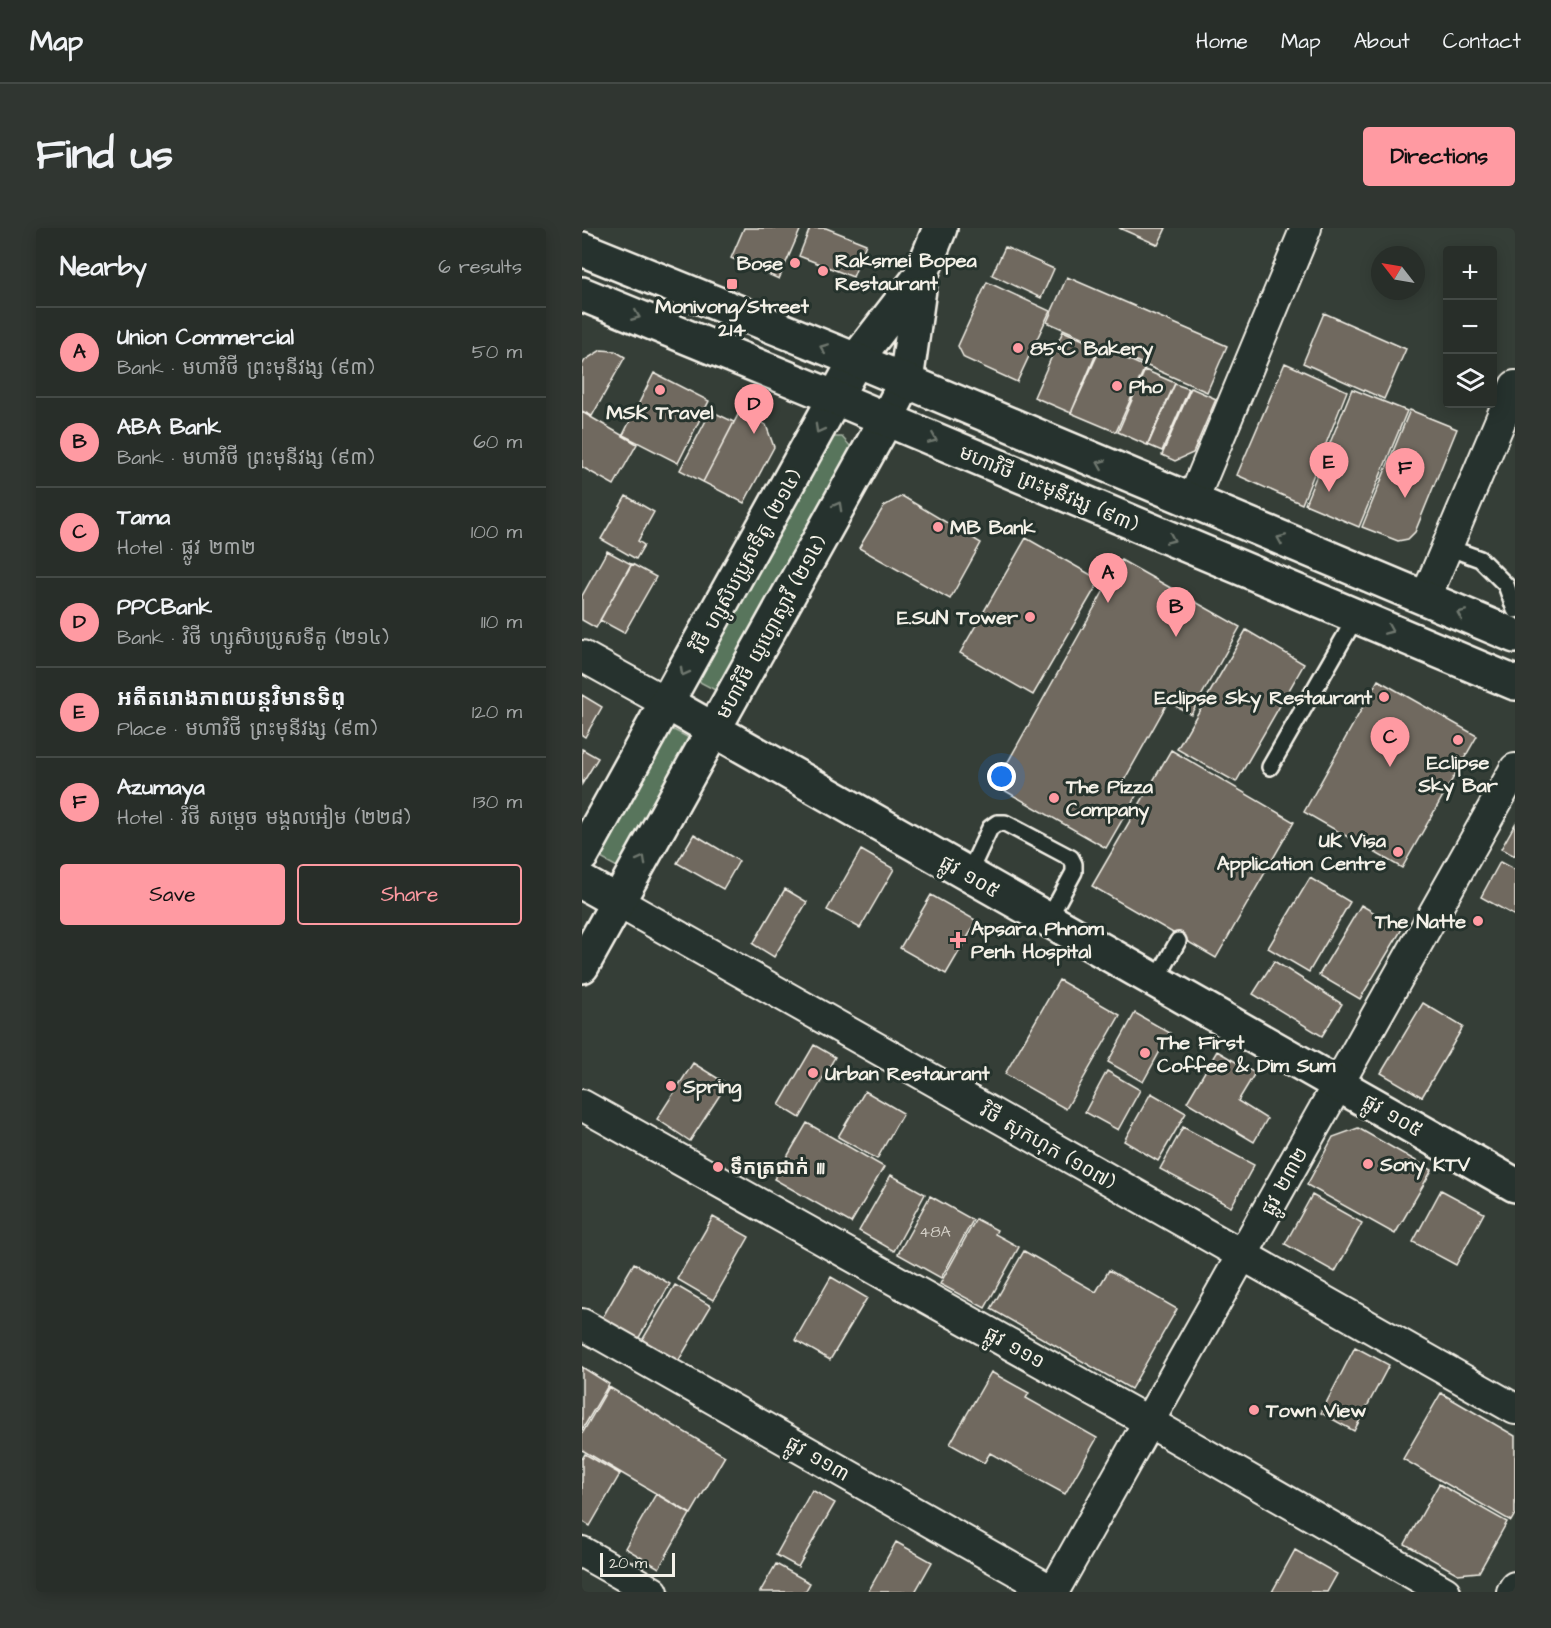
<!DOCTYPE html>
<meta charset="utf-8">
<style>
body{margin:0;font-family:"Architects Daughter","Noto Sans Khmer",sans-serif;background:#303631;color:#f1f3f6}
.controls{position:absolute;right:18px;top:18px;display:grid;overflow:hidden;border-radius:6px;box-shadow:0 3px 15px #0003}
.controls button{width:54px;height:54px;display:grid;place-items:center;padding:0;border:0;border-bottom:2px solid #444a46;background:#282e29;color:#f1f3f6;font:30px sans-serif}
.compass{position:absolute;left:789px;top:18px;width:54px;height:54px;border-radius:50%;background:#282e29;box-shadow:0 3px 15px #0003;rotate:301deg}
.scale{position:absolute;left:18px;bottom:15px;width:75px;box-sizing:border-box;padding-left:6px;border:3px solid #f4f1e8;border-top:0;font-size:16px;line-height:21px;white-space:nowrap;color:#f4f1e8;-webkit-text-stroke:4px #26332d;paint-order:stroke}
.you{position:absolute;left:420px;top:549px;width:21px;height:21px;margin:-15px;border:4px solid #fff;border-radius:50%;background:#1a73e8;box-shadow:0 0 0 9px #1a73e833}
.badge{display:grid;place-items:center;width:39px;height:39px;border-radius:50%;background:#ff9aa2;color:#111;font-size:20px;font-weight:700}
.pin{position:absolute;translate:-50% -50px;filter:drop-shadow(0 2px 3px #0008)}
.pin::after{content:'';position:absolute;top:32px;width:21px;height:18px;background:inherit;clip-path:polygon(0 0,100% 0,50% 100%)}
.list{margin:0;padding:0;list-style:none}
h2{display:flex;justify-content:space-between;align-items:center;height:78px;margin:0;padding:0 24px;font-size:26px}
h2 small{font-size:20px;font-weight:400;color:#a5a8a8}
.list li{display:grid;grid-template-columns:39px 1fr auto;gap:18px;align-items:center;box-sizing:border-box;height:90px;padding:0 24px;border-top:2px solid #444a46}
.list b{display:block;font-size:22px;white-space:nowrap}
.list p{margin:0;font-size:20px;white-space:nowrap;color:#a5a8a8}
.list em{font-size:20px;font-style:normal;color:#a5a8a8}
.actions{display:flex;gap:12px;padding:18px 24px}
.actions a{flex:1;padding:14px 0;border:2px solid #ff9aa2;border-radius:6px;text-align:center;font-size:21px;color:#ff9aa2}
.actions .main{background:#ff9aa2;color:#111}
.icon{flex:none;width:33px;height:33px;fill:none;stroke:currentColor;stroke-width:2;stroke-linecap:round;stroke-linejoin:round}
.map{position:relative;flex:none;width:933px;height:1364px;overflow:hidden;border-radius:6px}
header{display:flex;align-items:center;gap:36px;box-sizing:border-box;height:84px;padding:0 30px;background:#282e29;border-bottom:2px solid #444a46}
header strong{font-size:28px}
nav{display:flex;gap:33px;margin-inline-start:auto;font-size:21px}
.intro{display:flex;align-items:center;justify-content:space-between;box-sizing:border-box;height:144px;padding:0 36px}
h1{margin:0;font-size:42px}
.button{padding:15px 27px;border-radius:6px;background:#ff9aa2;color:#111;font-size:21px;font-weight:700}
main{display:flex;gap:36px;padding:0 36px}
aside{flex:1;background:#282e29;border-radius:6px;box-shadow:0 3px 15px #0003}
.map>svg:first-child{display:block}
.green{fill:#58745c;stroke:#a6b2a2;stroke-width:1.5}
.building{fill:#70695f;stroke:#f4f1e8;stroke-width:1.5}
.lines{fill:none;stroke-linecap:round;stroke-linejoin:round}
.service-casing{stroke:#f4f1e8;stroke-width:20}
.minor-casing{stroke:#f4f1e8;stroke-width:34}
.tertiary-casing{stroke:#f4f1e8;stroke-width:38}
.trunk-casing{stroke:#f4f1e8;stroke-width:38}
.service{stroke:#26332d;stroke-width:15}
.minor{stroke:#26332d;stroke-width:30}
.tertiary{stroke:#26332d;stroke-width:33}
.trunk{stroke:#26332d;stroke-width:33}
.oneway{stroke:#6e766e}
.poi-dot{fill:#ff9aa2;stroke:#26332d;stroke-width:2}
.labels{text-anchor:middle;stroke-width:6;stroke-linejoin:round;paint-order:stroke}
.number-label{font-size:16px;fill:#d3cfc6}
.poi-label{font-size:20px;font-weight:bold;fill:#f4f1e8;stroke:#26332d;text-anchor:start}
.street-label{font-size:20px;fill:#f4f1e8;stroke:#26332d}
</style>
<header>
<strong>Map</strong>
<nav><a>Home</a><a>Map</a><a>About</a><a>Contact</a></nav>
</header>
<div class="intro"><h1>Find us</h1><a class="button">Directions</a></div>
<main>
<aside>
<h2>Nearby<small>6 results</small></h2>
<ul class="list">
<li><span class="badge">A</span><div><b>Union Commercial</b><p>Bank · មហាវិថី ព្រះមុនីវង្ស (៩៣)</p></div><em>50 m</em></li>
<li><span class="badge">B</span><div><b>ABA Bank</b><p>Bank · មហាវិថី ព្រះមុនីវង្ស (៩៣)</p></div><em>60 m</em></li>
<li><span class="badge">C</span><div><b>Tama</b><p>Hotel · ផ្លូវ ២៣២</p></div><em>100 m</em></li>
<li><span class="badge">D</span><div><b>PPCBank</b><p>Bank · វិថី ហ្សូសិបប្រូសទីតូ (២១៤)</p></div><em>110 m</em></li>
<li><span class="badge">E</span><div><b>អតីតរោងភាពយន្តវិមានទិព្</b><p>Place · មហាវិថី ព្រះមុនីវង្ស (៩៣)</p></div><em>120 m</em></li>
<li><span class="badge">F</span><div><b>Azumaya</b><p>Hotel · វិថី សម្តេច មង្គលអៀម (២២៨)</p></div><em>130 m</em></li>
</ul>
<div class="actions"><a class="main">Save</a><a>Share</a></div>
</aside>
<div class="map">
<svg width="933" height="1364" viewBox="0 0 933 1364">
<rect width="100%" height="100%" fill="#353e37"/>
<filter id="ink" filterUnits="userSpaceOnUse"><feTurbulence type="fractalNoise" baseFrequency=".0167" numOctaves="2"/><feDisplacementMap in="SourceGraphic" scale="12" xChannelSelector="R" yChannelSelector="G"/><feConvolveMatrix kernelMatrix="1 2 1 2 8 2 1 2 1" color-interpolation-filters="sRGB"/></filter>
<g filter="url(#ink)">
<!-- green -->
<path class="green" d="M248 209H260L270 220 135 463 112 451Z
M88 500 109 511 37 640 15 628Z"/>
<!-- building -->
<path class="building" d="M162 0H219L197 51 149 30Z
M228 0H244L284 16 271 49 217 28Z
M537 0H584L576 17Z
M423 19 472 41 459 70 410 47Z
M485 49 645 118 625 164 465 94Z
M405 54 468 83 435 154 382 130 376 118Z
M742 85 824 121 802 171 721 135Z
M481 103 517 119 489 185 452 169Z
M519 119 563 139 534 204 489 185Z
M19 122 33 123 43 129 10 188 0 183V138L3 132Z
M703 135 765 163 720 276 655 247Z
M563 142 593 155 565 217 536 204Z
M72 145 127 173 96 235 41 207Z
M593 156 607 161 580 223 566 217Z
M609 160 634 171 611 225 593 233 580 227Z
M770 161 825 183 777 299 723 276Z
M828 182 875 201 833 304 826 311 816 313 780 299Z
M129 183 152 194 121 254 98 242Z
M158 183 184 197 192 219 162 275 121 254Z
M0 184 55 216 32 257 0 239Z
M44 268 72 284 56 313 62 317 54 331 19 311Z
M320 268 399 315 368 371 277 320 302 278Z
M444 310 518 352 451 467 378 425Z
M25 323 49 336 14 400 0 392V368Z
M539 332 658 399 609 486 586 474 539 558 555 566 524 620 413 557Z
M50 336 74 349 42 405 18 392Z
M664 402 722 436 654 554 595 521Z
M796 452 895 508 820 640 722 584Z
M0 467 20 479 3 509 0 507Z
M0 521 16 530 0 556Z
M589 522 712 594 634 730 510 658Z
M933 596V628L919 621Z
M112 606 157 633 141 661 95 635Z
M279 622 312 641 278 700 245 682Z
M918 634 933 642V688L899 669Z
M728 650 768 674 727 744 686 720Z
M203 661 225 674 192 729 171 716Z
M349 667 395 693 364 746 318 720Z
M779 677 820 701 778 771 737 747Z
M692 733 760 776 740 808 671 766Z
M477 752 538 787 484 881 423 846Z
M841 775 881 799 840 869 799 845Z
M553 785 588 805 561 854 526 834Z
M232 817 253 829 218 890 197 877Z
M635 823 673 845 656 873 685 891 672 914 605 874Z
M111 835 145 856 108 913 75 891Z
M525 843 558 862 536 902 503 884Z
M283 863 321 885 295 931 256 909Z
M569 865 604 885 576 933 542 913Z
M225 895 302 939 269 995 192 951Z
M601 899 672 937 649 979 578 941Z
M776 900 850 942 813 1006 725 957 751 909Z
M309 947 343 966 312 1023 277 1003Z
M859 962 902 985 874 1037 831 1014Z
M730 967 780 995 753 1044 703 1016Z
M348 968 391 992 359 1050 316 1026Z
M131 989 167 1009 131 1072 95 1051Z
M394 991 415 1002 413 1006 437 1019 403 1080 358 1056Z
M442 1023 514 1064 527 1042 595 1081 549 1161 409 1081Z
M52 1035 88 1056 55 1113 19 1092Z
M249 1049 285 1070 248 1132 213 1112Z
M93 1057 129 1078 94 1137 58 1116Z
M773 1119 807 1137 772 1203 739 1185Z
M0 1139 27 1156 0 1202Z
M409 1144 447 1165 444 1170 515 1210 483 1266 408 1225 402 1235 368 1216Z
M27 1159 143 1228 109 1286 0 1222V1206Z
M859 1165 933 1208V1286L929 1293 821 1231Z
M3 1226 38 1246 8 1298 0 1293V1231Z
M857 1256 925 1294 897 1344 876 1346 823 1316Z
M230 1262 253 1275 216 1339 194 1327Z
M74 1266 108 1286 77 1340 43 1320Z
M314 1314 350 1334 333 1364H286Z
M713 1322 755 1346 745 1364H690Z
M194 1336 228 1355 223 1364H178Z"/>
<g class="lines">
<!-- service casing -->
<g class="service-casing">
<path id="service" d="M865 319 898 331 924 357 933 382
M688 539 774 389
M386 647 408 600 415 595H423L489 630 492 636V644L466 692
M574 753 596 713"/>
</g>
<!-- minor casing -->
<g class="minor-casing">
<path id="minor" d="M610 274 724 0
M843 371 933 158
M0 428 85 475
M36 674 933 1181
M0 877 567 1194 863 1364
M0 1096 472 1364
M0 1324 71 1364
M471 1364 933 541
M930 1364 933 1359"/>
</g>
<!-- tertiary casing -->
<g class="tertiary-casing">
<path id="tertiary" d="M85 475 933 957
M0 627 274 132 338 49
M0 654 36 674
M0 738 304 192 324 153 339 47 358 0"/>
</g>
<!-- trunk casing -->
<g class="trunk-casing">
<path id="trunk" d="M0 21 274 132 933 408
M0 66 254 170 933 455"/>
</g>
<!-- service -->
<use href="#service" class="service"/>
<!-- minor -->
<use href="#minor" class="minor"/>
<!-- tertiary -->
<use href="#tertiary" class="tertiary"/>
<!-- trunk -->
<use href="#trunk" class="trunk"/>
</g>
<!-- one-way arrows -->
<defs><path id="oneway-chevron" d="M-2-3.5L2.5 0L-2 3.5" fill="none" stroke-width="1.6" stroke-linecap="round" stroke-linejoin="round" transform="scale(1.5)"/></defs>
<g class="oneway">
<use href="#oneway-chevron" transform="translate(54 88) rotate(22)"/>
<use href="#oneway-chevron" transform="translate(242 120) rotate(-158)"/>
<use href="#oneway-chevron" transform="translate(237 201) rotate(119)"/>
<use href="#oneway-chevron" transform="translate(351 211) rotate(23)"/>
<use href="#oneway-chevron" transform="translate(519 236) rotate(-157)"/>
<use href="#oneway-chevron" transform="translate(256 278) rotate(-61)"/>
<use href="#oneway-chevron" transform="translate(589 311) rotate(23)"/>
<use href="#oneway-chevron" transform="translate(699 311) rotate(-157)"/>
<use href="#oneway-chevron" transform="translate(879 386) rotate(-157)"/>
<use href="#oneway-chevron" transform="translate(807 402) rotate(23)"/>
<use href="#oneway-chevron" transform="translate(102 444) rotate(119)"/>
<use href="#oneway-chevron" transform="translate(60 632) rotate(-61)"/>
</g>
</g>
<!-- markers -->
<g class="poi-dot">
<circle cx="213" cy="35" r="6"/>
<circle cx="241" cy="43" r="6"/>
<rect x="144" y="50" width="12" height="12" rx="3"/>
<circle cx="436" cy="120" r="6"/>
<circle cx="535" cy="158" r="6"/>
<circle cx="78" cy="162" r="6"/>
<circle cx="356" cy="299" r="6"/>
<circle cx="448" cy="389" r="6"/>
<circle cx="802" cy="469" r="6"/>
<circle cx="876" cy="512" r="6"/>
<circle cx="472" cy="570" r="6"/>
<circle cx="816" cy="624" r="6"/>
<circle cx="896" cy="693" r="6"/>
<path d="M373 703h6v6h6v6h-6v6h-6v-6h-6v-6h6z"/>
<circle cx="563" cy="825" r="6"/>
<circle cx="231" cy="845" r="6"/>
<circle cx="89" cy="858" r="6"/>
<circle cx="786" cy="936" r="6"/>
<circle cx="136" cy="939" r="6"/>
<circle cx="672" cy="1182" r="6"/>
</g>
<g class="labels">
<!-- number labels -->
<g class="number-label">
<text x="353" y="1009">48A</text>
</g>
<!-- poi labels -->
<g class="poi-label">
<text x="253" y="39">Raksmei Bopea<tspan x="253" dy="23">Restaurant</tspan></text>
<text x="201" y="42" text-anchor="end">Bose</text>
<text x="150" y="85" text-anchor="middle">Monivong/Street<tspan x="150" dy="23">214</tspan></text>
<text x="448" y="127">85°C Bakery</text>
<text x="547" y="165">Pho</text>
<text x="78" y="191" text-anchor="middle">MSK Travel</text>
<text x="368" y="306">MB Bank</text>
<text x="436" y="396" text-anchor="end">E.SUN Tower</text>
<text x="790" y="476" text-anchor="end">Eclipse Sky Restaurant</text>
<text x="876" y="541" text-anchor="middle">Eclipse<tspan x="876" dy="23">Sky Bar</tspan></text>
<text x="484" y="565">The Pizza<tspan x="484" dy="23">Company</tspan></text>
<text x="804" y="619" text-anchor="end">UK Visa<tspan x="804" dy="23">Application Centre</tspan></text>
<text x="884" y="700" text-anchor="end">The Natte</text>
<text x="389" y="707">Apsara Phnom<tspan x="389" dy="23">Penh Hospital</tspan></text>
<text x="575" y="821">The First<tspan x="575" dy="23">Coffee &amp; Dim Sum</tspan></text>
<text x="243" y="852">Urban Restaurant</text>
<text x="101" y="865">Spring</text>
<text x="798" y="943">Sony KTV</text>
<text x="148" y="946">ទឹកត្រជាក់ 111</text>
<text x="684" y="1189">Town View</text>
</g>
<!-- street labels -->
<g class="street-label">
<text transform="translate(467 260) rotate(23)" y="7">មហាវិថី ព្រះមុនីវង្ស (៩៣)</text>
<text transform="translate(164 333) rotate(-61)" y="7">វិថី ហ្សូសិបប្រូសទីតូ (២១៤)</text>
<text transform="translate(189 399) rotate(-61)" y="7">មហាវិថី យូហ្គោស្លាវី (២១៤)</text>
<text transform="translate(388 648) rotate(30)" y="7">ផ្លូវ ១០៥</text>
<text transform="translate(811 887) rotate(30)" y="7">ផ្លូវ ១០៥</text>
<text transform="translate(466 918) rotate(30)" y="7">វិថី សុកហុក (១០៧)</text>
<text transform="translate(702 953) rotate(-61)" y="7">ផ្លូវ ២៣២</text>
<text transform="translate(433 1119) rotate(29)" y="7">ផ្លូវ ១១១</text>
<text transform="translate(236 1230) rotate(30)" y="7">ផ្លូវ ១១៣</text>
</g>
</g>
</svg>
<div class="controls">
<button>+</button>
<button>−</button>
<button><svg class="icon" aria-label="layers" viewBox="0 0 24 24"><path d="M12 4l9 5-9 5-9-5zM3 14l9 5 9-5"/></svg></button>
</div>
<svg class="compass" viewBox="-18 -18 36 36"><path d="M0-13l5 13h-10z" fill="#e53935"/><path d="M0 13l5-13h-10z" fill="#a5a8a8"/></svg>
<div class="scale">20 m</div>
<div class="you"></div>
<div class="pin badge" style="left:526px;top:375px">A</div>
<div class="pin badge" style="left:594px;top:409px">B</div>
<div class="pin badge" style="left:808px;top:539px">C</div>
<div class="pin badge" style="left:172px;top:206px">D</div>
<div class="pin badge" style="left:747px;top:264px">E</div>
<div class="pin badge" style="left:823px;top:270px">F</div>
</div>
</main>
